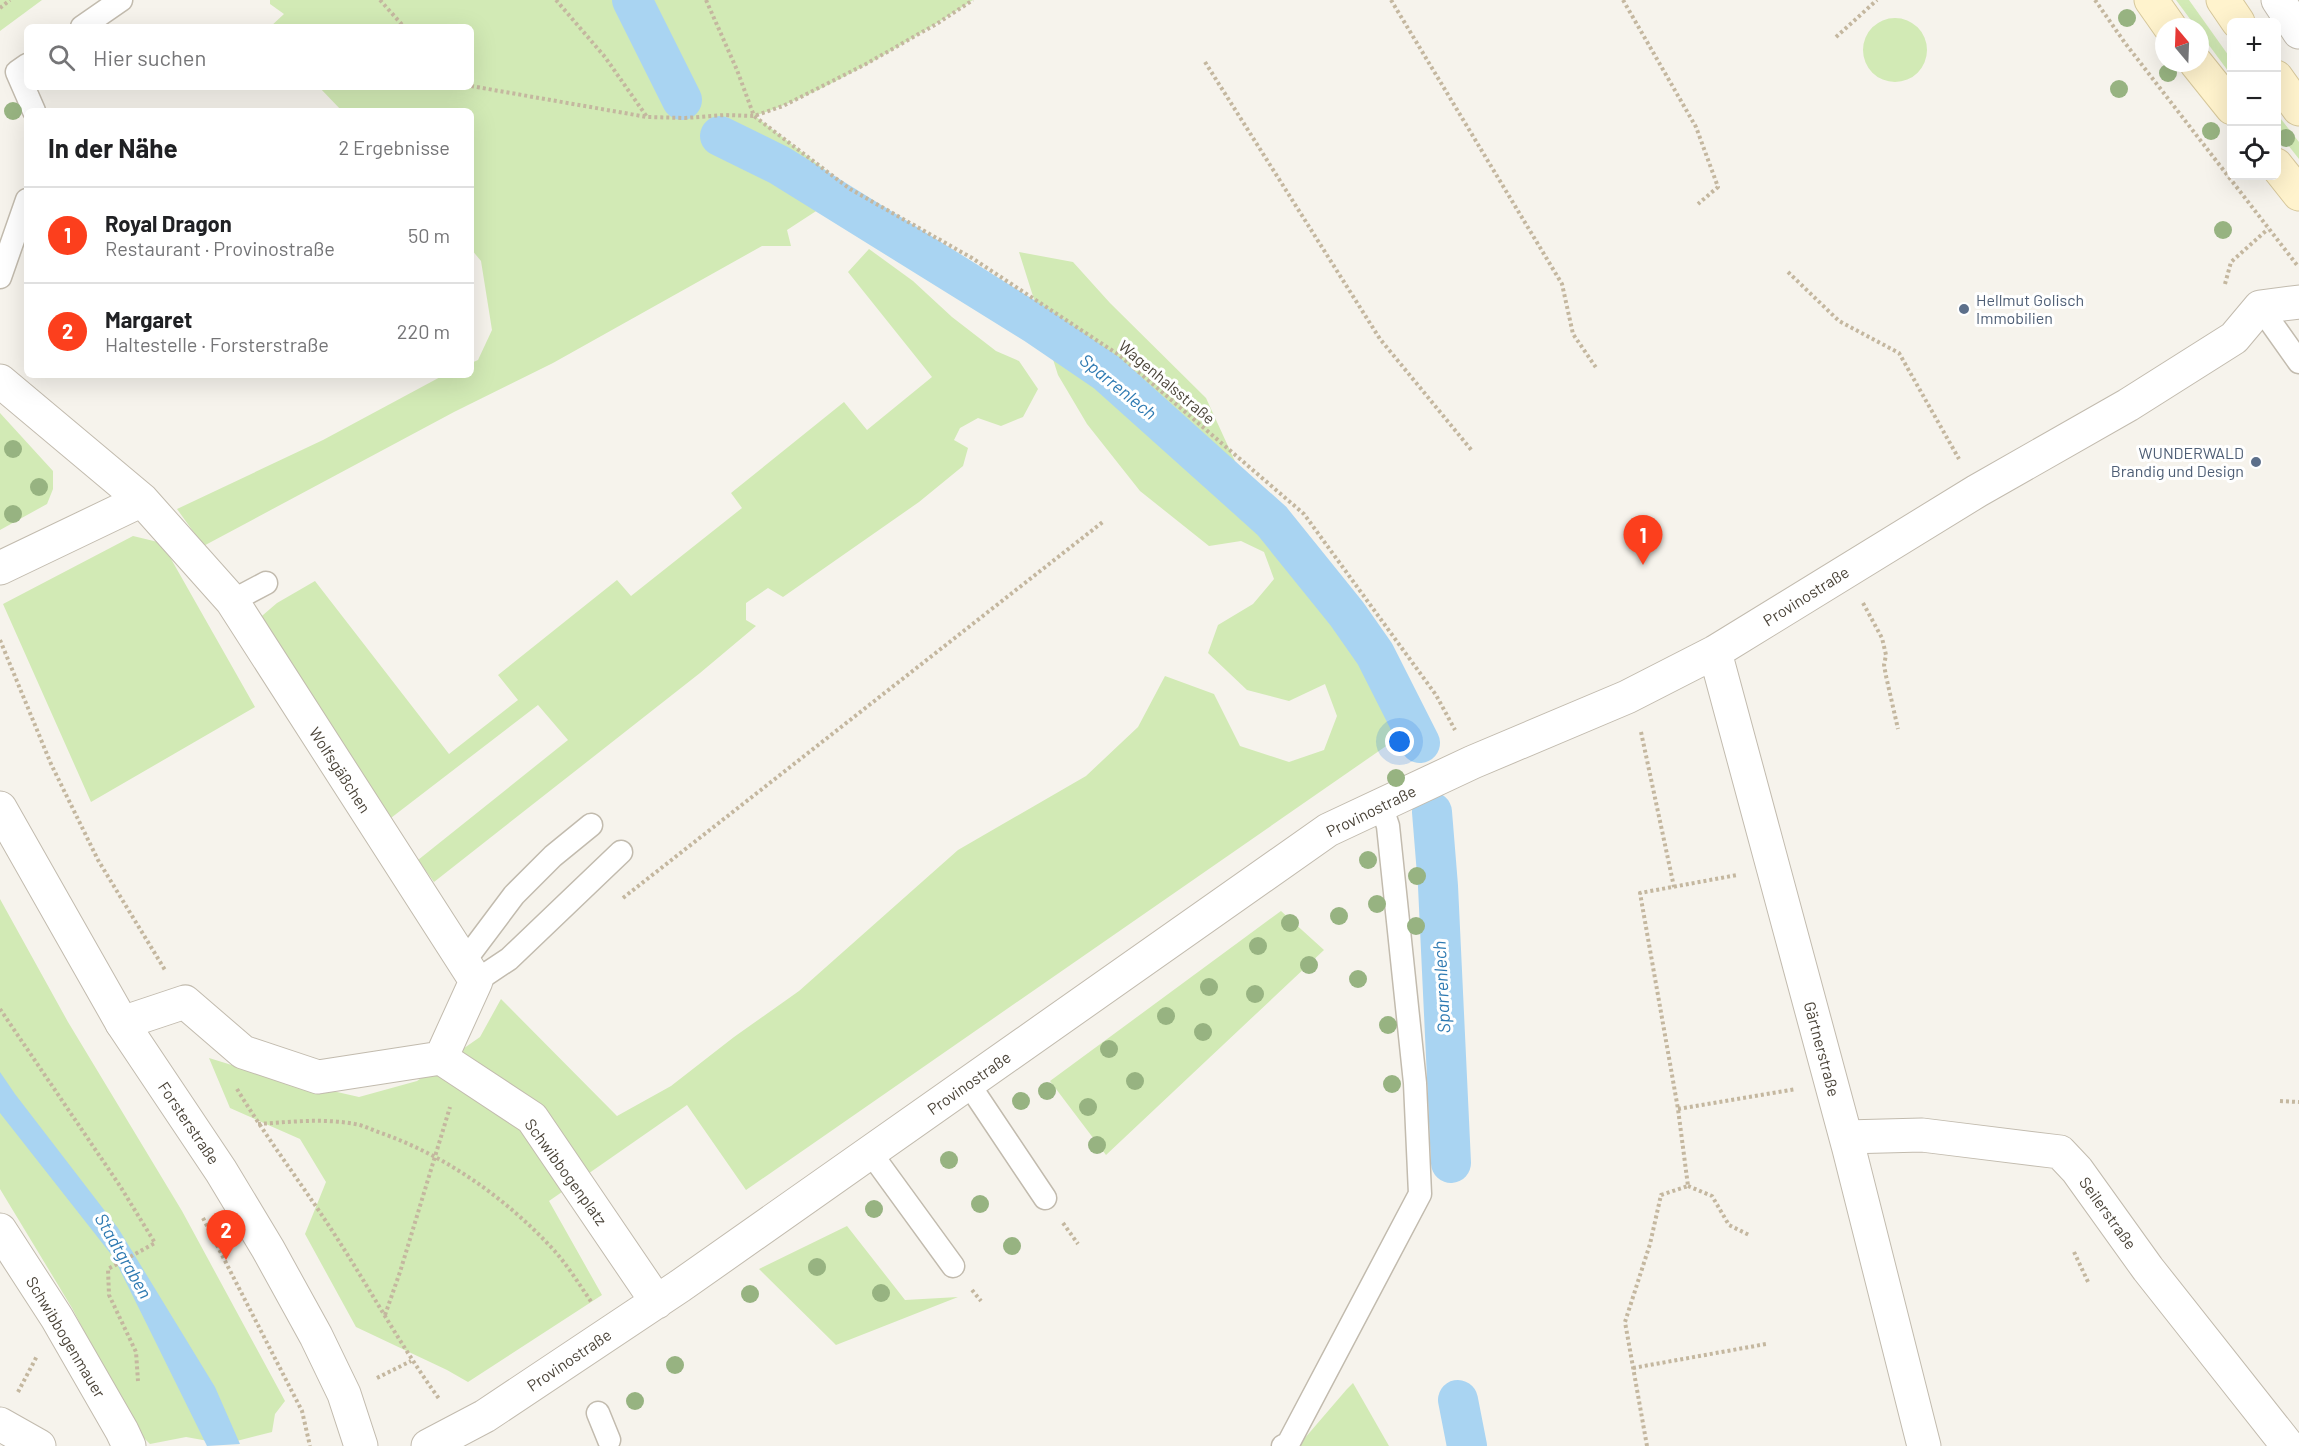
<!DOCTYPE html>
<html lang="de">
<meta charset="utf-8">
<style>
body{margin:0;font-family:Barlow,sans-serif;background:#f6f6f6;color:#202124}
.controls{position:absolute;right:18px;top:18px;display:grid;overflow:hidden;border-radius:9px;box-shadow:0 6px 24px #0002}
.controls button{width:54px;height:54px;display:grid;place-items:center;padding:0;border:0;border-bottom:2px solid #e0e0e0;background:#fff;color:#202124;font:30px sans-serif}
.compass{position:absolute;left:2155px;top:18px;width:54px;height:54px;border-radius:50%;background:#fff;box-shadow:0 6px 24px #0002;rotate:341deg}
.you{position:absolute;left:1400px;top:742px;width:21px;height:21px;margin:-15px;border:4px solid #fff;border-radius:50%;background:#1a73e8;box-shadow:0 0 0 9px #1a73e833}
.badge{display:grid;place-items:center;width:39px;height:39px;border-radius:50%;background:#fc3f1d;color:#fff;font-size:20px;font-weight:700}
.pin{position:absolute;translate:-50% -50px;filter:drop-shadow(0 2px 3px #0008)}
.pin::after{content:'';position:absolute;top:32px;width:21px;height:18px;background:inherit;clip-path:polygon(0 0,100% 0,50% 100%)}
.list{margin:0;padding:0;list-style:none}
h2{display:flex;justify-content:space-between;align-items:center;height:78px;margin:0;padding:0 24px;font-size:26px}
h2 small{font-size:20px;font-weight:400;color:#757577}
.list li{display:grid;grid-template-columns:39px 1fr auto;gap:18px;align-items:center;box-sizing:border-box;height:96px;padding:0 24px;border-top:2px solid #e0e0e0}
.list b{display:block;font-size:22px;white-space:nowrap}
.list p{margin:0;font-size:20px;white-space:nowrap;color:#757577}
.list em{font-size:20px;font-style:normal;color:#757577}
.icon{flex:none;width:33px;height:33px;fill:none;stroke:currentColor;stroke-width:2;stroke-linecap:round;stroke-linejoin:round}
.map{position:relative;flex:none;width:2299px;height:1446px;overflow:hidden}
.search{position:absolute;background:#fff;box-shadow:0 6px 24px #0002;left:24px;top:24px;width:450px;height:66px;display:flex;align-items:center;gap:15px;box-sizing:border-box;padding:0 21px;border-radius:9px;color:#757577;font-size:22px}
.panel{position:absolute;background:#fff;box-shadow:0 6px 24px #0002;left:24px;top:108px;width:450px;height:270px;border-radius:9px}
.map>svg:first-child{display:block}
.green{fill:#d2eab5}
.water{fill:#a9d4f2}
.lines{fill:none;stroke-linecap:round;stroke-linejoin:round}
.canal{stroke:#a9d4f2;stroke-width:40}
.service-casing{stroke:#c2bbae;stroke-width:25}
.minor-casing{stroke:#c2bbae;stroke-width:35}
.tertiary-casing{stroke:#c2bbae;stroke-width:35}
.secondary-casing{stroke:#d6c79b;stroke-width:35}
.path{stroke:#c4b79f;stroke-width:4;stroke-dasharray:3 3;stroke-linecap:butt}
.service{stroke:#fff;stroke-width:22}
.minor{stroke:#fff;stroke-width:33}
.tertiary{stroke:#fff;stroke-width:33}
.secondary{stroke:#fff3cd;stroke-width:33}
.tree{fill:#97b381}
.service-dot{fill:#5c6f8a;stroke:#fff;stroke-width:2}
.labels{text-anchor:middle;stroke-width:6;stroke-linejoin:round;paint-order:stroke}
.service-label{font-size:16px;fill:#4e5e75;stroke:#fff;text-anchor:start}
.street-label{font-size:16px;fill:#4b4439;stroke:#fff}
.water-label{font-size:18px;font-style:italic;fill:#2e7ab2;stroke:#fff}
</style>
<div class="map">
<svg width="2299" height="1446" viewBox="0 0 2299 1446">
<rect width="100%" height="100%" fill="#f6f3ec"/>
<!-- green -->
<path class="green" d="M0 0H42L0 31Z
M270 0H973C908 42 828 91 755 116L850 189 787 230 791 246H762L553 363 454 412 196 550 200 541 177 509 323 440 444 375H471V363L478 360 492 330 481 261 471 249V111H342L319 87H471V27H270L284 14 270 4Z
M2176 0H2189L2231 59V75L2200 33V27H2196Z
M1863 50a32 32 0 1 1 64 0a32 32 0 1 1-64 0Z
M2277 114 2299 142V159L2277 131Z
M869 249 913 281 952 317 996 351 1019 361 1038 389 1023 417 1001 426 978 418 960 428 954 440 968 448 963 466 919 502 783 597 768 588 746 603V620L756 626 700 673 434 882 418 860 568 740 538 705 387 821 256 621 277 603 315 581 449 754 518 700 498 675 617 580 631 596 742 508 731 493 844 402 867 430 932 377 848 272Z
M1019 252 1073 262 1110 303 1206 398 1244 481 1385 675 1402 735 746 1190 687 1105 549 1201 602 1295 468 1382 447 1370 356 1327 305 1234 326 1182 300 1139 230 1108 209 1058 267 1076 359 1097 417 1081 480 1037 501 999 617 1116 671 1086 734 1037 799 991 958 850 1086 776 1138 727 1165 676 1214 694 1240 746 1289 762 1324 750 1337 716 1325 684 1289 701 1247 690 1208 653 1218 625 1253 604 1274 579 1264 552 1241 541 1209 546 1140 491 1087 424 1058 375Z
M0 413 53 471V489L47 504 0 530Z
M133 536 162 543 255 707 91 802 3 604Z
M0 899 68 1022 182 1211 285 1401 275 1414 272 1432 225 1444 186 1437 150 1444 135 1429 72 1308 0 1189Z
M1281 911 1324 950 1106 1155 1050 1081Z
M847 1226 905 1300 958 1297 836 1345 759 1269Z
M1353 1383 1389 1446H1298L1347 1389Z"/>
<!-- water -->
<path class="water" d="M0 1072 15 1094 118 1228 215 1387 240 1444 207 1446 114 1258 0 1113Z"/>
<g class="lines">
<!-- canal -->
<path class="canal" d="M632 0 682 100
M720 136 779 165 1035 324 1107 373 1272 521 1347 614 1375 654 1420 743
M1432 812 1438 886 1451 1163
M1458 1400 1467 1446"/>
<!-- service casing -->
<g class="service-casing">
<path id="service" d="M82 27 121 0
M27 65 17 72 34 111
M0 277 27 200
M2260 307 2299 362
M232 601 266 583
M463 963 514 895 553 856 591 825
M476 981 509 959 621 852
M968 1083 1045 1198
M870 1152 953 1266
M598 1413 609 1440
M1283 1446 1288 1444 1420 1194 1415 1083 1388 826 1381 805"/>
</g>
<!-- minor casing -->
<g class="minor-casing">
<path id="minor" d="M2278 0 2299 32
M0 381 142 500 232 601 476 981 441 1058
M0 568 142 500
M1715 652 1849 1149 1924 1446
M122 1023 185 1002 243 1052 318 1077 441 1058 532 1118 657 1302
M1846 1137 1922 1135 2060 1152 2077 1170 2148 1269 2288 1446
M0 1230 57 1318 122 1431 129 1446
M0 1424 39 1446
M428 1446 485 1416 680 1286 1328 830 1473 762 1627 697 1715 652 1977 491 2128 405 2234 338 2260 307 2299 302"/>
</g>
<!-- tertiary casing -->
<g class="tertiary-casing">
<path id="tertiary" d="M0 808 122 1023 221 1171 268 1249 316 1336 344 1394 361 1446"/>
</g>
<!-- secondary casing -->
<g class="secondary-casing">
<path id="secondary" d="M2151 0 2170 27
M2223 0 2238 22
M2196 63 2232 108
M2276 77 2299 109
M2276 165 2299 194"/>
</g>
<!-- path -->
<path class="path" d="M380 0 404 27
M556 0 605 57 647 117
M706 0 737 70 754 116 850 189 972 258 1119 355 1304 514 1436 695 1455 730
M1391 0 1562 284 1573 334 1597 369
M1623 0 1696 127 1718 187 1698 204
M2095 0 2125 43 2297 265
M0 8 10 0
M1836 37 1877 0
M1205 62 1380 339 1473 452
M471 86 647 117 685 118 725 115 754 116 783 106 866 64 938 23 973 0
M1788 272 1839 321 1899 353 1959 459
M2225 284 2231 262 2268 229
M1863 603 1882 638 1886 655 1884 665 1886 676 1898 729
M0 640 51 764 98 860 165 970
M1641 732 1674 887
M623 898 1104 521
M0 1009 120 1186 155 1243 108 1269 109 1295 136 1352 138 1381
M237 1089C266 1137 299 1180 329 1226 367 1283 399 1344 440 1400
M2280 1101 2299 1102
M1678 1109 1796 1089
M258 1124C290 1122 323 1118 355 1124 363 1125 372 1130 381 1133 446 1156 504 1197 551 1247 567 1264 579 1284 592 1303
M1688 1186 1712 1196 1729 1225 1749 1235
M203 1218 302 1411 310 1446
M1063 1223 1078 1244
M2074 1252 2089 1284
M972 1290 981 1301
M385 1315 400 1272 450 1107
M1633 1368 1766 1344
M377 1378 411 1361
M18 1392 37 1356
M1647 1446 1625 1322 1650 1244 1661 1195 1688 1186 1678 1109 1640 893 1737 875"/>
<!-- service -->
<use href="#service" class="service"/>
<!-- minor -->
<use href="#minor" class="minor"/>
<!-- tertiary -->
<use href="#tertiary" class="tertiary"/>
<!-- secondary -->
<use href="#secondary" class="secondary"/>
</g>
<!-- trees -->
<g class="tree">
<circle cx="2127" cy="18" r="9"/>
<circle cx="2168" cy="73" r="9"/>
<circle cx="2119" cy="89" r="9"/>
<circle cx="13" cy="111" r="9"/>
<circle cx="2211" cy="131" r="9"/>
<circle cx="2286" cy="138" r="9"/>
<circle cx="2223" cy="230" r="9"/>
<circle cx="13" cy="449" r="9"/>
<circle cx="39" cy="487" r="9"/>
<circle cx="13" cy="514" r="9"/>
<circle cx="1396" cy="778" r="9"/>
<circle cx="1368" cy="860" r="9"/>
<circle cx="1417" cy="876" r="9"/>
<circle cx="1377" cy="904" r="9"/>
<circle cx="1339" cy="916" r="9"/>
<circle cx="1290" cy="923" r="9"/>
<circle cx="1416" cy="926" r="9"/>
<circle cx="1258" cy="946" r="9"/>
<circle cx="1309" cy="965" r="9"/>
<circle cx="1358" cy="979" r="9"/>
<circle cx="1209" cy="987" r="9"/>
<circle cx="1255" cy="994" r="9"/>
<circle cx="1166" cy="1016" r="9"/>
<circle cx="1388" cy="1025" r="9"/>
<circle cx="1203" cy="1032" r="9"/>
<circle cx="1109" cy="1049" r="9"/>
<circle cx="1135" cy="1081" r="9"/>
<circle cx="1392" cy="1084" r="9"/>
<circle cx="1047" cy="1091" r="9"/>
<circle cx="1021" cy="1101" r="9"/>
<circle cx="1088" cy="1107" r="9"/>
<circle cx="1097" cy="1145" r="9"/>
<circle cx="949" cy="1160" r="9"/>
<circle cx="980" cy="1204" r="9"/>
<circle cx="874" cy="1209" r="9"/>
<circle cx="1012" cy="1246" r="9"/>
<circle cx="817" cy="1267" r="9"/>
<circle cx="881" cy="1293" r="9"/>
<circle cx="750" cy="1294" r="9"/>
<circle cx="675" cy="1365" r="9"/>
<circle cx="635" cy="1401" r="9"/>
</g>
<!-- markers -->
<g class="service-dot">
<circle cx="1964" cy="309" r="6"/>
<circle cx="2256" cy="462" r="6"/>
</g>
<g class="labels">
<!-- service labels -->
<g class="service-label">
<text x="1976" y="306">Hellmut Golisch<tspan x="1976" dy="18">Immobilien</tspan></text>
<text x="2244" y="459" text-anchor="end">WUNDERWALD<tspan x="2244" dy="18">Brandig und Design</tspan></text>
</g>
<!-- street labels -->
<g class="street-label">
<text transform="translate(1167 382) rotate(40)" y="6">Wagenhalsstraße</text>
<text transform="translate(1806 596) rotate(-32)" y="6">Provinostraße</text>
<text transform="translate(340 770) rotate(57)" y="6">Wolfsgäßchen</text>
<text transform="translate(1371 811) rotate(-26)" y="6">Provinostraße</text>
<text transform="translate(1822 1049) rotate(75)" y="6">Gärtnerstraße</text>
<text transform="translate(969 1083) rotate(-35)" y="6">Provinostraße</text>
<text transform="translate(189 1123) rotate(56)" y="6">Forsterstraße</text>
<text transform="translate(566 1172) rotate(54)" y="6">Schwibbogenplatz</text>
<text transform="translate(2108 1213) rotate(54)" y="6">Seilerstraße</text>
<text transform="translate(66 1337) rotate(59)" y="6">Schwibbogenmauer</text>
<text transform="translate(569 1360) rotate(-34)" y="6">Provinostraße</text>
</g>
<!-- water labels -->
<g class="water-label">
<text transform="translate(1118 387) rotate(39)" y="6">Sparrenlech</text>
<text transform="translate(1442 987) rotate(-93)" y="6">Sparrenlech</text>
<text transform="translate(123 1256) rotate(60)" y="6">Stadtgraben</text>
</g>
</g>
</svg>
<div class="controls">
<button>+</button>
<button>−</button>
<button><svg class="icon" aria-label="locate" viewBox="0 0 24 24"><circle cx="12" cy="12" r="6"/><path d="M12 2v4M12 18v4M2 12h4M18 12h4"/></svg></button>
</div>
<svg class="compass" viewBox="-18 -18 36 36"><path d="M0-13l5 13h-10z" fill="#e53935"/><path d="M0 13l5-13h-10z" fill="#757577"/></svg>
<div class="you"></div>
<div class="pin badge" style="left:1643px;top:565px">1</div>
<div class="pin badge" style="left:226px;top:1260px">2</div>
<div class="search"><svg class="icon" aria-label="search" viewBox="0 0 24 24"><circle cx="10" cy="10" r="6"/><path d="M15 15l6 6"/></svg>Hier suchen</div>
<section class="panel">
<h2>In der Nähe<small>2 Ergebnisse</small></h2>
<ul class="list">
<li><span class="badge">1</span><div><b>Royal Dragon</b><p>Restaurant · Provinostraße</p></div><em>50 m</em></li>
<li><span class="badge">2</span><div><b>Margaret</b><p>Haltestelle · Forsterstraße</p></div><em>220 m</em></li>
</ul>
</section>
</div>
